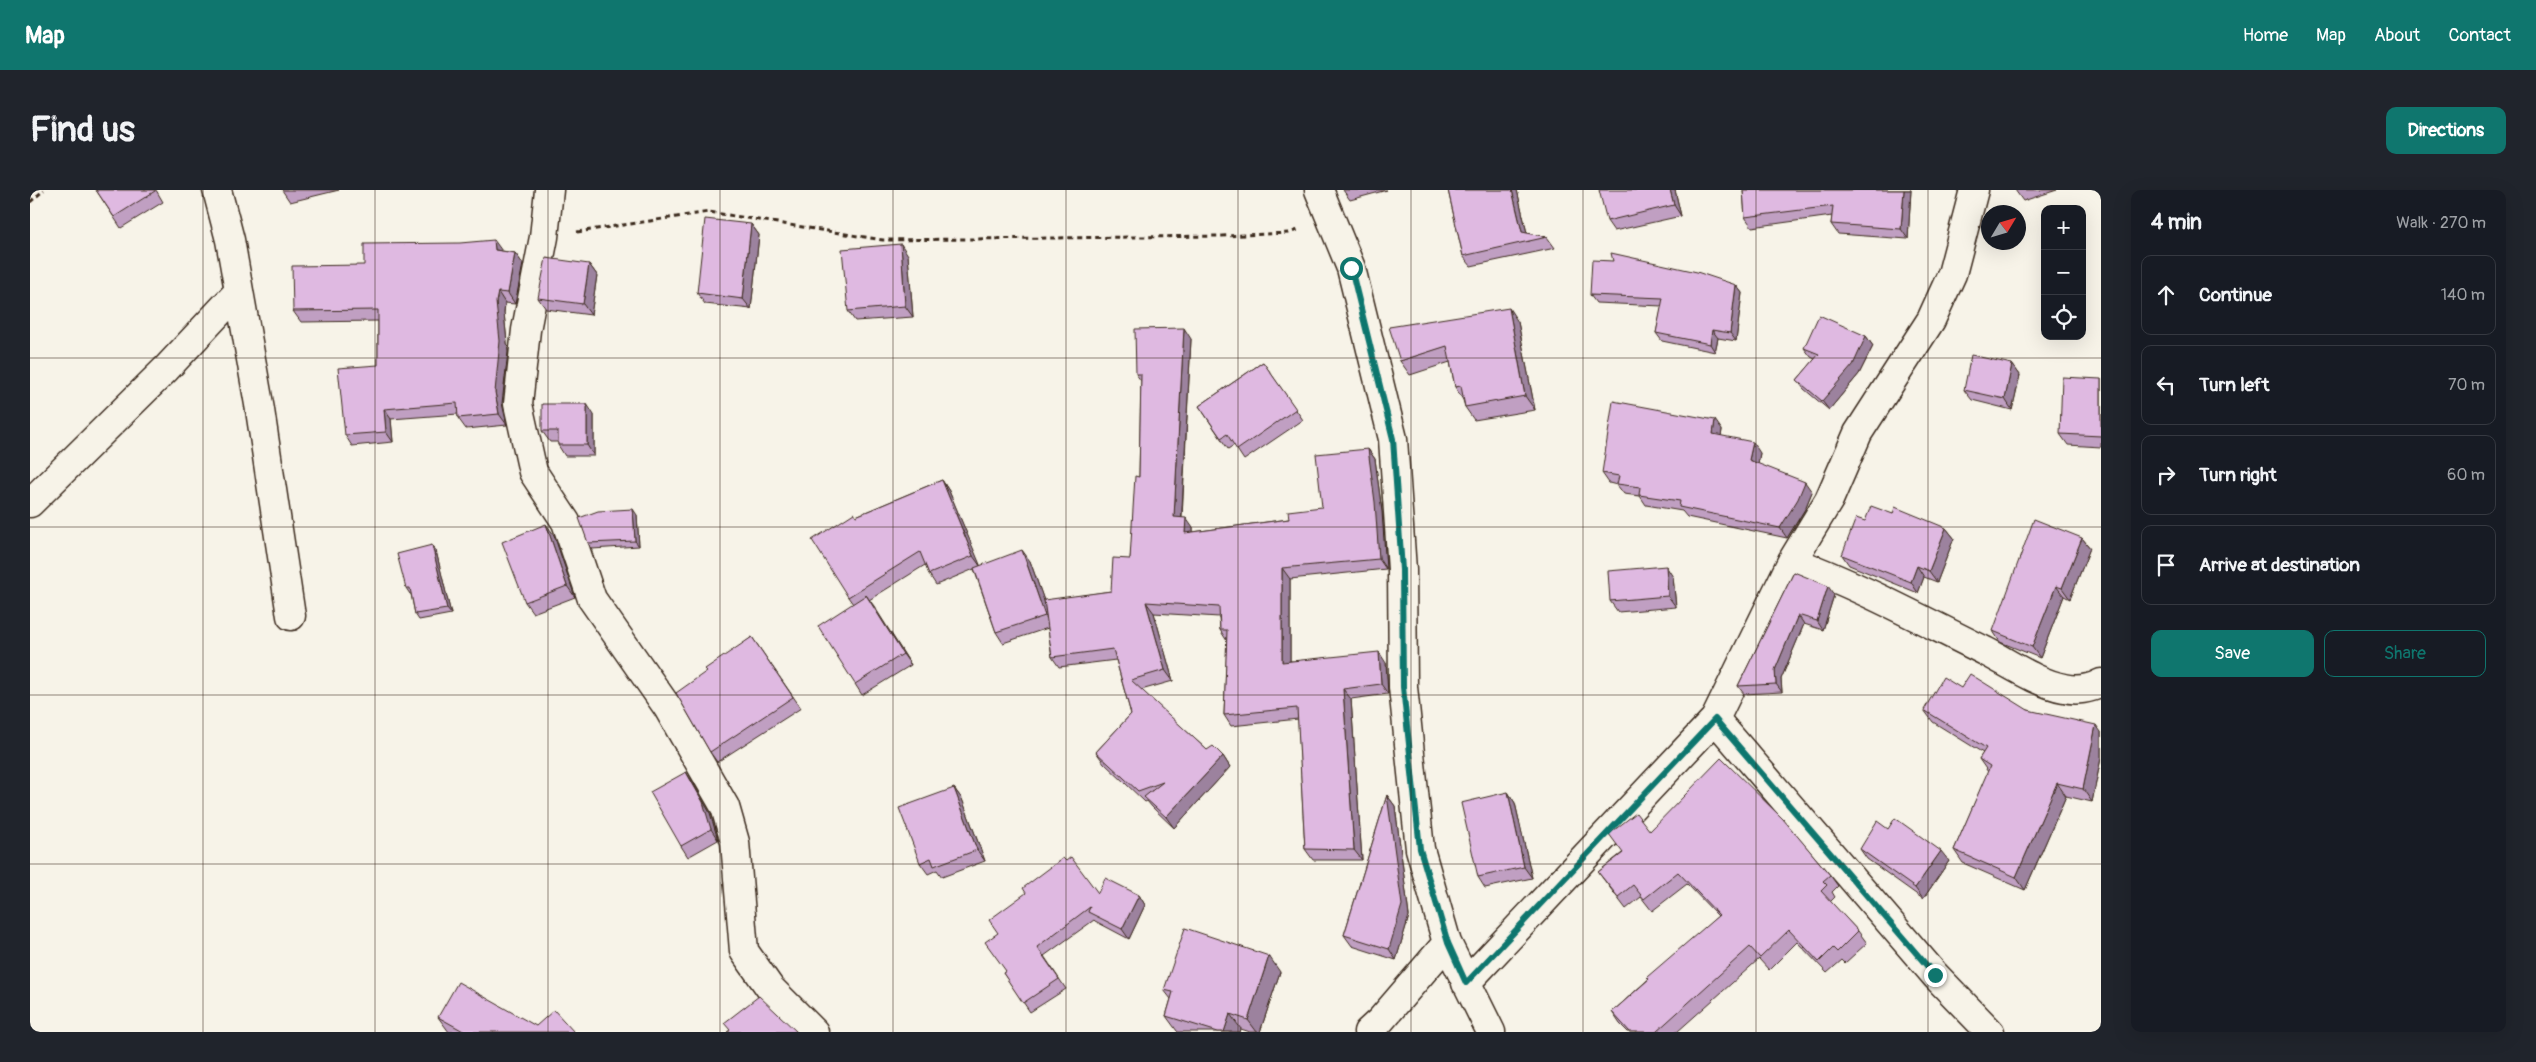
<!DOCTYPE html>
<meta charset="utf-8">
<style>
body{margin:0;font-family:Pangolin,sans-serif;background:#20242c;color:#f1f3f6}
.controls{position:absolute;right:15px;top:15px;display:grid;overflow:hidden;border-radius:10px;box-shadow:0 5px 20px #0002}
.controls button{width:45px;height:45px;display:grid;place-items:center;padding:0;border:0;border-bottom:1px solid #363941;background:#171b24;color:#f1f3f6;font:25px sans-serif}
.compass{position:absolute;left:1951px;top:15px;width:45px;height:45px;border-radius:50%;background:#171b24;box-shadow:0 5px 20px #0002;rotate:52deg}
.stop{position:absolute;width:15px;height:15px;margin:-11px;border:4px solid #0f766e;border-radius:50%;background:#fff}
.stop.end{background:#0f766e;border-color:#fff;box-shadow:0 1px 5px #0008}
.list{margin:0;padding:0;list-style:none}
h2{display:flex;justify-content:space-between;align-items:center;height:65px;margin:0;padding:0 20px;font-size:21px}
h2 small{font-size:16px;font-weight:400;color:#9ea1a6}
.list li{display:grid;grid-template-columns:32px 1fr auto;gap:15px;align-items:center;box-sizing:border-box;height:80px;margin:0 10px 10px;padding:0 10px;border:1px solid #363941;border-radius:10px}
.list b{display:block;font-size:19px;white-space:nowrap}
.list em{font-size:16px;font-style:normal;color:#9ea1a6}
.actions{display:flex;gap:10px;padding:15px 20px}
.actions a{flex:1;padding:11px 0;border:1px solid #0f766e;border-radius:10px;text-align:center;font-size:18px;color:#0f766e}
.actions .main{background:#0f766e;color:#fff}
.icon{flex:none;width:28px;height:28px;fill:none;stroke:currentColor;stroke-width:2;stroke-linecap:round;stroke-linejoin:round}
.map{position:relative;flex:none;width:2071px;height:842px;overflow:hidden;border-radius:10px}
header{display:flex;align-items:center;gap:30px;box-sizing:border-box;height:70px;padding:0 25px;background:#0f766e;color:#fff}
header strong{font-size:24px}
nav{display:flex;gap:28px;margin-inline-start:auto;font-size:18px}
.intro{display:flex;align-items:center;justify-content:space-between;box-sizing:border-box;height:120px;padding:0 30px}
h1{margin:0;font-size:35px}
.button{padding:12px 22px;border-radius:10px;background:#0f766e;color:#fff;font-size:18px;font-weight:700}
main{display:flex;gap:30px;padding:0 30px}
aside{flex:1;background:#171b24;border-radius:10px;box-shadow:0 5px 20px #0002}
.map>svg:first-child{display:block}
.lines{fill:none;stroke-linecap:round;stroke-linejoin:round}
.minor-casing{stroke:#3b2a1e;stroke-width:31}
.path{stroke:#3b2a1e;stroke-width:3;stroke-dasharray:5 4;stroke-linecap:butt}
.minor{stroke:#f7f3e8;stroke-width:28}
.wall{fill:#c09fc2;stroke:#3b2a1e}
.shaded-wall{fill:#9c829e;stroke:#3b2a1e}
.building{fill:#dfb9e1;stroke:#3b2a1e}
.route{stroke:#0f766e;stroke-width:6}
.grid{fill:none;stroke:#3b2a1e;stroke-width:1;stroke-opacity:0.55}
</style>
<header>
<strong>Map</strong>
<nav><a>Home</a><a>Map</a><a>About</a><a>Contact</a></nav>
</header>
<div class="intro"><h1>Find us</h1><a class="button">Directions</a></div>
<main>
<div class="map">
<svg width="2071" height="842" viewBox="0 0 2071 842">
<rect width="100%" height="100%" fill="#f7f3e8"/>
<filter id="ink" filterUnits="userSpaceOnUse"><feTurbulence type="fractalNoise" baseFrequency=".02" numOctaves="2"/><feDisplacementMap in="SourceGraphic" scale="10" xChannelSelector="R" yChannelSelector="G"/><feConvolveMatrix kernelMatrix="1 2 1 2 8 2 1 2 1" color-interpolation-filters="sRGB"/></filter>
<g filter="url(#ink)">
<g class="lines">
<!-- minor casing -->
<g class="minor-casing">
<path id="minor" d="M187 0 200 50 230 220 261 426
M519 0 514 47 496 140 488 214 503 282 536 332 562 409 638 518 695 617 705 652 714 761 740 798 784 842
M1289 0 1321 78 1363 249 1372 380 1373 497 1390 659 1417 753 1461 842
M0 313 136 179 209 101
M1762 371C1828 395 1892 430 1955 461 1980 474 2007 493 2034 498 2046 501 2060 499 2071 493
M1685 529 1905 785 1960 842
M1436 793 1685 529 1762 371 1799 310 1828 243 1901 130 1922 84 1944 0
M1338 842 1350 831 1417 753"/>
</g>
<!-- path -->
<path class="path" d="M0 12 14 0
M547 42 679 22 853 50 1192 46 1259 43 1271 39"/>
<!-- minor -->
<use href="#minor" class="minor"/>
</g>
<!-- wall -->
<path class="wall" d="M66 0H126L133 12 91 38Z
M252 0H309L260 12Z
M1313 0H1357L1320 10Z
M1418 0H1487L1497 43 1517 47 1525 58 1441 76 1433 66Z
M1645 0 1651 26 1584 41 1577 31Z
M1713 0H1881L1878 49 1808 44 1801 34 1802 26 1722 37 1715 27Z
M1985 0H2027L1993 11Z
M721 34 729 45 721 119 675 114 667 103Z
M472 61 485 63 493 74 485 114 475 113 474 123 478 162 472 213 477 235 436 239 428 228V224L361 229 363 252 322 256 315 245 348 175V131L271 132 263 121Z
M878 65 883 127 825 131 818 121Z
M559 74 567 85 561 125 516 119 508 108Z
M1706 95 1712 103 1706 151 1688 148 1685 162 1632 151 1626 143 1632 116 1566 113 1560 105Z
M1488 132 1505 220 1444 230 1435 217 1433 210 1425 197 1420 172 1380 185 1370 171Z
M1836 146 1843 156 1829 184 1799 220 1774 199 1767 190 1785 169 1781 167 1774 158Z
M1161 149 1152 328 1163 338V342L1259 329 1292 317 1338 259 1345 269 1352 322 1356 379 1260 389V471L1356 473 1358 504 1321 509 1332 670H1283L1275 659 1268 529 1201 536 1194 525 1197 451 1190 440 1189 427 1124 423 1143 491 1111 500 1177 560 1193 566 1200 577 1144 638 1122 617 1117 611 1115 612 1074 573 1066 562 1101 524 1086 470 1029 477 1022 467 1018 438 973 453 966 442 944 379 906 395 899 384 895 375 839 410 881 475 832 505 825 494 823 414 818 407 826 326 912 290 919 301 950 376 1000 371 1014 411 1081 401 1100 369 1109 287 1111 191 1106 184Z
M1233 172 1273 230 1214 270 1204 255 1198 259 1169 216Z
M1982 174 1990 185 1982 220 1942 210 1934 200Z
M2071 189V257L2038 255 2030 244Z
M564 225V266H535L528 255V252H520L512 241Z
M1692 240 1691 246 1730 263 1728 274 1782 302 1775 319 1757 348 1657 327 1652 321 1616 315 1610 306 1594 304 1587 295 1579 293 1572 283Z
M1863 324 1916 338 1924 348 1907 392 1894 387 1888 403 1819 375 1812 365 1835 331Z
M607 325 609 356 562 359 558 353Z
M524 345 545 407 503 423 495 412Z
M2052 348 2060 358 2040 409 2034 406 2010 468 1970 452 1963 441Z
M406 361 421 424 389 430 385 424 381 404H380L376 398Z
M1764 382 1804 405 1793 440 1774 434 1751 489 1752 502 1714 504 1708 496Z
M1643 387 1646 417 1588 422 1580 411Z
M722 447 771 518 687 572 680 562 677 481Z
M1931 498 1998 520 2071 542V568L2062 612 2036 606 1995 700 1933 673 1924 660 1958 582 1949 569 1953 563 1903 532 1894 520Z
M656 582 663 593 680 623 688 650 658 667 651 656Z
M924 598 932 609 955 671 912 687 907 680 898 684 890 673Z
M1478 602 1485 613 1502 688 1455 698 1448 687Z
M1357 605 1365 616 1379 726 1366 770 1322 756 1314 745Z
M1858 639 1919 671 1893 709 1837 669 1830 659Z
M1620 641 1800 685 1808 696 1802 702 1805 707 1800 712 1828 741 1837 753 1815 773 1812 770 1797 783 1767 752 1739 780 1729 769 1647 842H1598L1590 834 1582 822 1688 726 1657 694 1622 721 1611 707 1596 719 1568 682Z
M1036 671 1068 703 1109 705 1115 715 1099 749 1065 731 1064 730 1014 766 1036 799 1000 822 973 783 976 782 968 743 996 703Z
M1250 782 1230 842H1220L1211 839 1210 842H1148L1147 841 1136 826 1141 809 1134 800Z
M408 827 544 842H419Z"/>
<!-- shaded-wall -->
<path class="shaded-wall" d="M1482 0H1487L1499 52 1492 42Z
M1640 0H1645L1651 26 1644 15Z
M1874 0H1881L1878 49 1871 39Z
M721 34 729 45 721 119 713 109Z
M464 50 472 61 465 60Z
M871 54 878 65 883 127 875 116Z
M485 63 493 74 485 114 478 103Z
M559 74 567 85 561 125 553 114Z
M1706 95 1712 103 1706 151 1700 143Z
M468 102 475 113 474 123 478 162 472 213 477 235 469 224 465 202 466 112Z
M1479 118 1488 132 1505 220 1495 206Z
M1154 138 1161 149 1151 338 1144 327Z
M1682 140 1688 148 1685 162 1680 154Z
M1836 146 1843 156 1829 184 1799 220 1792 211Z
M1982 174 1990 185 1982 220 1975 209Z
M557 214 564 225V266L557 255Z
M354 219 361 229 363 252 356 242Z
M1685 230 1692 240 1690 254 1683 244Z
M1723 252 1730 263 1727 280 1719 270Z
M1338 259 1345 269 1352 322 1356 379 1349 369Z
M912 290 919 301 951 377 943 366Z
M1775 292 1782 302 1775 319 1757 348 1750 338Z
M603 319 607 325 609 356 605 351Z
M1156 328 1163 338V354L1155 343Z
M516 334 524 345 545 407 537 396Z
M1916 338 1924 348 1907 392 1899 381Z
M2052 348 2060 358 2040 409 2032 398Z
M402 355 406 361 421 424 417 419Z
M992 360 1000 371 1023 436 1015 426Z
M1636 376 1643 387 1646 417 1638 406Z
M1887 376 1894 387 1888 403 1881 392Z
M1252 378 1260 389V482L1252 472Z
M1798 396 1804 405 1793 440 1787 431Z
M2026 396 2034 406 2010 468 2002 457Z
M836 405 844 416 881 475 873 464Z
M1116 412 1124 423 1143 491 1135 480Z
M1768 425 1774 434 1751 489 1752 502 1746 494 1745 480Z
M1349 462 1356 473 1358 504 1351 494Z
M1313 499 1321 509 1332 670 1324 660Z
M2066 535 2071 542V568L2062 612 2053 599Z
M1193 566 1200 577 1144 638 1136 627Z
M656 582 663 593 680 623 688 650 681 639Z
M2027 593 2036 606 1995 700 1986 687Z
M924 598 932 609 955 671 947 660Z
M1478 602 1485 613 1502 688 1494 677Z
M1357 605 1365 616 1379 726 1366 770 1359 759Z
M1911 661 1919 671 1893 709 1885 698Z
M1109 705 1115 715 1099 749 1092 739Z
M1239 766 1250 782 1230 842H1227L1218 830Z
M1200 824 1211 839 1210 842H1194Z"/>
<!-- building -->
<path class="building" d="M66 0H125V1L84 27Z
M1418 0H1482L1492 42 1517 47 1433 66Z
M1569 0H1640L1644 15 1577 31Z
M1713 0H1874L1871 39 1801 34 1803 16 1715 27Z
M675 29 721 34 713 109 667 103Z
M464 50 465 60 485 63 478 103 468 102 466 112 470 151 465 202 469 224 428 228 427 213 354 219 356 242 315 245 308 178 348 175V120L263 121 262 76 334 75V54L430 53Z
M871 54 875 116 818 121 812 59Z
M1581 63 1667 82 1706 95 1700 143 1682 140 1680 154 1626 143 1633 108 1560 105 1562 70 1583 71Z
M516 68 559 74 553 114 508 108Z
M1479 118 1495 206 1435 217 1431 196 1425 197 1417 156 1370 171 1359 137Z
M1789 125 1836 146 1823 175 1792 211 1767 190 1789 164 1774 158Z
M1154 138 1144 327 1156 328 1155 343 1259 329 1258 321 1292 317 1286 264 1338 259 1345 312 1349 369 1252 378V472L1349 462 1351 494 1313 499 1324 660 1275 659 1267 518 1194 525 1197 440H1190L1189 417 1116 412 1135 480 1101 490 1177 560 1183 556 1193 566 1136 627 1114 607 1133 592 1108 601 1066 562 1101 524 1083 459 1022 467 1014 410 1081 401 1083 368 1100 369 1105 286 1109 287 1111 184H1106L1105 139Z
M1941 165 1982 174 1975 209 1934 200Z
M1233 172 1266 219 1207 260 1197 244 1191 248 1169 216Z
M2032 187 2071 189V246L2030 244Z
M1583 211 1685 230 1683 244 1723 252 1719 270 1775 292 1768 309 1750 338 1649 317 1650 311 1609 305 1610 297 1587 294 1589 286 1572 283Z
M512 214H557V255H528V241H512Z
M912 290 943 366 899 384 890 362 818 407 782 350 824 323 826 326Z
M1841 316 1863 324 1865 317 1916 338 1899 381 1887 376 1881 392 1812 365 1826 328 1835 331Z
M603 319 605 351 558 353 549 328 568 321Z
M2004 329 2052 348 2032 398 2026 396 2002 457 1963 441Z
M516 334 537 396 495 412 472 352Z
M402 355 417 419 385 424 380 398H376L367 364Z
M992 360 1015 426 966 442 944 378Z
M1636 376 1638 406 1580 411 1578 381Z
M1764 382 1798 396 1787 431 1768 425 1745 480 1746 494 1708 496Z
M836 405 873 464 825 494 788 436Z
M722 447 763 507 680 562 646 503 677 481 675 479Z
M1940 484 1998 520 2066 535 2053 599 2027 593 1986 687 1924 660 1960 576 1949 569 1956 558 1894 520 1913 487 1931 498Z
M1691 568 1753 629 1800 685 1793 691 1797 695 1791 701 1828 741 1807 762 1803 758 1789 772 1759 740 1730 768 1720 757 1626 842H1600L1582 822 1619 789 1617 787 1689 725 1648 682 1614 709 1603 695 1588 707 1568 682 1593 663 1579 644 1606 623 1620 641Z
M656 582 673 612 681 639 651 656 620 602Z
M924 598 947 660 904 676 901 668 890 673 869 618Z
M1478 602 1494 677 1448 687 1431 613Z
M1357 605 1372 715 1359 759 1314 745Z
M1865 628 1911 661 1885 698 1830 659 1847 631 1858 639Z
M1041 667 1068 703 1075 688 1109 705 1092 739 1058 722 1060 717 1007 757 1029 789 993 813 973 783 976 781 955 752 968 743 959 730 996 703 993 698 1033 668 1036 671Z
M1155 738 1239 766 1218 830 1200 824 1194 842H1188L1136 826 1143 802 1134 800Z
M428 792 506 836 524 820 544 842H435L408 827Z
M729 806 767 842H697L700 840 694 833Z"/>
</g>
<g class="lines" filter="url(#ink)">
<!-- route -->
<path class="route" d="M1321 78 1363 249 1372 380 1373 497 1390 659 1418 753 1436 793 1685 529 1905 785"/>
</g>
<!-- grid -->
<path class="grid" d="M173 0V842M345 0V842M518 0V842M690 0V842M863 0V842M1036 0V842M1208 0V842M1381 0V842M1553 0V842M1726 0V842M1898 0V842M0 168H2071M0 337H2071M0 505H2071M0 674H2071"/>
</svg>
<div class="controls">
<button>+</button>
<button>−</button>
<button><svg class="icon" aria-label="locate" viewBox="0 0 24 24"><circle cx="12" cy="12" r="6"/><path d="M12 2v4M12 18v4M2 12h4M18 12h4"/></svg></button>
</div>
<svg class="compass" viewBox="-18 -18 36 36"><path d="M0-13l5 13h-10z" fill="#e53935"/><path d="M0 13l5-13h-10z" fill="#9ea1a6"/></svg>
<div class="stop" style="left:1321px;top:78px"></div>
<div class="stop end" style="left:1905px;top:785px"></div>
</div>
<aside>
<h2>4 min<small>Walk · 270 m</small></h2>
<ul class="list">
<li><svg class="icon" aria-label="ahead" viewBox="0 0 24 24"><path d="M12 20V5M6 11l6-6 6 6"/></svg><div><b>Continue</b></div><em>140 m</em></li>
<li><svg class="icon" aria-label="left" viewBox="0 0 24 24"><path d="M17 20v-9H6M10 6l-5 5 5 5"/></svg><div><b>Turn left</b></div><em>70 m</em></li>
<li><svg class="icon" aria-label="right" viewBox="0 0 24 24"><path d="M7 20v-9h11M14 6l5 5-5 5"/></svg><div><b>Turn right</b></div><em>60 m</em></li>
<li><svg class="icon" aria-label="arrive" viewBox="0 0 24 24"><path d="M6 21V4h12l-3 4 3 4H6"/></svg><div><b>Arrive at destination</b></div></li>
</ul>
<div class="actions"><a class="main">Save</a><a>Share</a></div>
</aside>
</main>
